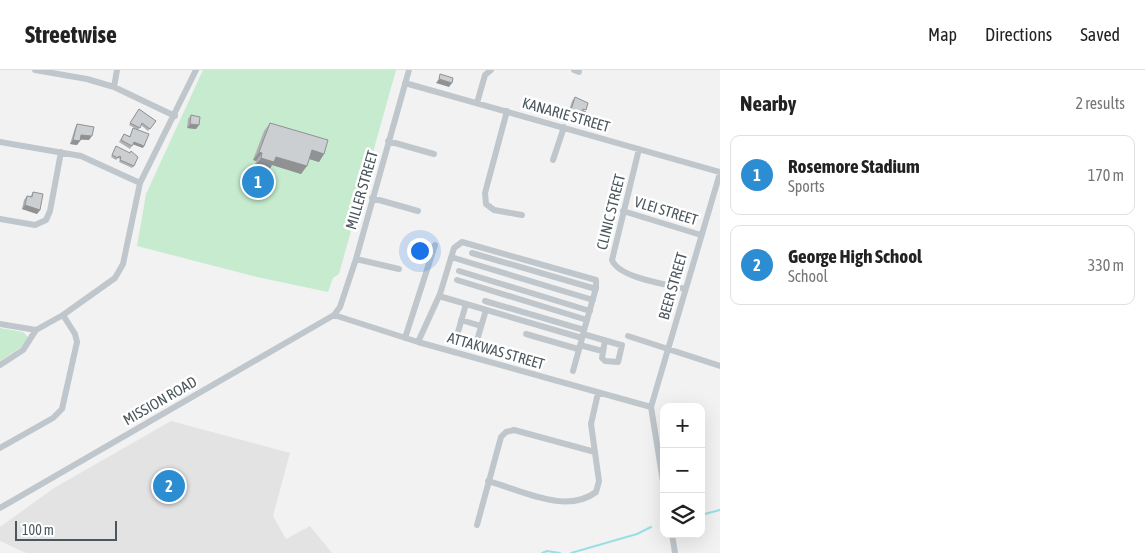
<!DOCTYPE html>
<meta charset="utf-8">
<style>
body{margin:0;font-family:"Asap Condensed",sans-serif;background:#f2f2f2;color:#222}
.controls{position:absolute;right:15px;bottom:15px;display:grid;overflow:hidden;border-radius:10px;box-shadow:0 5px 20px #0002}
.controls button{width:45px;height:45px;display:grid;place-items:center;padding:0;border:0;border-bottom:1px solid #e0e0e0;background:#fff;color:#222;font:25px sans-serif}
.scale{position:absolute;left:15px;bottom:12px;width:102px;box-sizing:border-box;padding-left:5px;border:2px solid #4b575d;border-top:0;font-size:14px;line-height:18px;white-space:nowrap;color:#4b575d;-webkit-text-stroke:4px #fff;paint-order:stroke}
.you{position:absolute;left:419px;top:180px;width:18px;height:18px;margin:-12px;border:4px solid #fff;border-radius:50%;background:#1a73e8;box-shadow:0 0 0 8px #1a73e833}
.badge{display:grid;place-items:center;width:32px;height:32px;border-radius:50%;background:#2d8dd2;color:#fff;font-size:16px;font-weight:700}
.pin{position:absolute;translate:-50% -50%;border:2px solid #fff;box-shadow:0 1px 5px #0006}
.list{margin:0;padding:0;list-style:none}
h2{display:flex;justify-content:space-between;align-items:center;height:65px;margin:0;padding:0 20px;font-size:21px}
h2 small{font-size:16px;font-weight:400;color:#767676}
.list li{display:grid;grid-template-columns:32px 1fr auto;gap:15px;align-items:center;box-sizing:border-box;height:80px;margin:0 10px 10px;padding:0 10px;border:1px solid #e0e0e0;border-radius:10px}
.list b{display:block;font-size:19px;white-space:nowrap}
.list p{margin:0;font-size:16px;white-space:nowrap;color:#767676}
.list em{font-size:16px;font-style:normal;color:#767676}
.icon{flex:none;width:28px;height:28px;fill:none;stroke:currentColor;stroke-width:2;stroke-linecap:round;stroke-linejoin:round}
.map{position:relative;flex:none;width:720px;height:483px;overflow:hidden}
header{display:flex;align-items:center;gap:30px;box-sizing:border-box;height:70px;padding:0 25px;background:#fff;border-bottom:1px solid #e0e0e0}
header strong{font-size:24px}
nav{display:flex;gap:28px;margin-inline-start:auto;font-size:18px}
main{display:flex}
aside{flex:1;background:#fff}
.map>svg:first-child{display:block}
.education{fill:#e4e3e3}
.green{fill:#c6ebcf}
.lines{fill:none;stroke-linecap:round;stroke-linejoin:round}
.stream{stroke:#98dfe3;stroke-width:2}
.minor{stroke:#bfc7cc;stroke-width:6}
.wall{fill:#afb2b5}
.shaded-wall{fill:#8f9193}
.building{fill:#cccfd2;stroke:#8f9193}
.labels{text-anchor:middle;stroke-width:5;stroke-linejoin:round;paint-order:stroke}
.street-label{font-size:15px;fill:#4b575d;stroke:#fff}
</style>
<header>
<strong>Streetwise</strong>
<nav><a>Map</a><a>Directions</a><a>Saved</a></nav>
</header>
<main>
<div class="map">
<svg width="720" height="483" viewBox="0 0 720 483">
<rect width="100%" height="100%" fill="#f3f2f2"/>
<!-- education -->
<path class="education" d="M171 351 290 383 273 446 286 469 310 456 332 483H26L0 471V457L54 418Z"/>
<!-- green -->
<path class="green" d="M203 0H396L339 204 333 208 328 222 257 207 137 176 146 124Z
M0 258 23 262 28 267 21 277 0 291Z"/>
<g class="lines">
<!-- stream -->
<path class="stream" d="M701 445 720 440
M542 483 547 481 560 483
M571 483 637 464 651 457"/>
<!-- minor -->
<path class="minor" d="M35 0 87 9 114 17 175 46
M574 0 579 2
M405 13 720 102
M114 17 117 0
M477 33 485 5 491 0
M507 41 485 123 486 134 494 140 522 145
M388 71 434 84
M0 72 81 86 140 113
M639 79 612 190C619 208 666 214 685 219
M553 90 564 57
M372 128 418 141
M623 141 701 165
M0 149 35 155 46 150 50 141 61 82
M472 183 596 219
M451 187 593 230
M356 189 399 199
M459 201 590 241
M457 210 587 250
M439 226 582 268
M485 231 584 260
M334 245 418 272 651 337
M461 250 481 256
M0 254 36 260 63 245 115 208 123 194 140 113 196 0
M458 262 466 234
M526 264 578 279
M628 266 720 296
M478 267 486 240
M405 268 435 175
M418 272 440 224 454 178 462 172 596 210V218L583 264 621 275H622L618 292 605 291 602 288 605 270
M580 275 602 281
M0 295 23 280 36 260
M573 301 583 265
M0 378 53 348 62 339 77 272 75 264 63 245
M488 411C521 420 566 445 596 422L599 411 591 354 598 323
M664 418 651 337 720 103
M0 438 334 245 340 237 356 189 409 0
M477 455 501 367 506 362 514 360 595 382
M672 464 675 483"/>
</g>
<!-- wall -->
<path class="wall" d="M575 27 585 42 584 49 581 54 567 47 572 31Z
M139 39 156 51 148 61 141 55 138 60 129 55Z
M191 45 199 55 196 59 187 58 188 49Z
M270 53 324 84 319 92 309 89 301 104 272 95 269 100 255 96 256 91 253 90 264 61Z
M77 54 89 70H80L77 75 70 74 75 58Z
M133 58 143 78 133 74 130 79 119 72 124 64 130 66Z
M116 76 134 96 132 98 119 92 120 89 118 88 116 90 111 87Z
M33 122 40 140 37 144 22 139 24 130 27 126 30 127Z"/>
<!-- shaded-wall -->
<path class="shaded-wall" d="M439 9 452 13 449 17 436 13Z
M190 54 199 55 196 59 187 58Z
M81 65 92 66 89 70 78 69Z
M73 70 80 71 77 75 70 74Z
M134 72 144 76 143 78 132 74Z
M312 80 324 84 319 92 306 88Z
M259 82 262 83 256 91 253 90Z
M276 87 307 96 301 104 272 95 269 100 255 96 261 88Z
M25 135 40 140 37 144 22 139Z"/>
<!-- building -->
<path class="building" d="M440 4 453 8 452 13 439 9Z
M575 27 588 33 586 40 583 39 582 41 586 42 584 49 570 43Z
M139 39 156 51 150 59 142 53 140 58 130 53Z
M191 45 200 47 199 55 190 54Z
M270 53 328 70 324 84 312 80 307 96 276 87 274 92 261 88 262 83 259 82Z
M77 54 94 57 92 66 81 65 80 71 73 70Z
M133 58 149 64 144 76 134 72 132 76 121 70 124 64 130 67Z
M116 76 130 83 131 81 138 87 134 96 120 90 121 87 119 86 118 88 112 85Z
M33 122 43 124 40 140 25 135 27 126 32 127Z"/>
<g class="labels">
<!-- street labels -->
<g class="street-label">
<text transform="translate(566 45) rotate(16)" y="5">KANARIE STREET</text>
<text transform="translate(362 120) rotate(-74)" y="5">MILLER STREET</text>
<text transform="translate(666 141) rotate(17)" y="5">VLEI STREET</text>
<text transform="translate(611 142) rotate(-76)" y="5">CLINIC STREET</text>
<text transform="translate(673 216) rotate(-74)" y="5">BEER STREET</text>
<text transform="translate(496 281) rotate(16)" y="5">ATTAKWAS STREET</text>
<text transform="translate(160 331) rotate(-30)" y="5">MISSION ROAD</text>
</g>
</g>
</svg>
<div class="controls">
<button>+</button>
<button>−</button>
<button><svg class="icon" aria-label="layers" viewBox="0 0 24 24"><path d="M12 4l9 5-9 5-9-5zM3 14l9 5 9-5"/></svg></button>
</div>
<div class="scale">100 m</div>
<div class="you"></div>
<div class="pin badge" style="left:258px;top:112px">1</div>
<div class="pin badge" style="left:169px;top:416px">2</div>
</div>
<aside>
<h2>Nearby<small>2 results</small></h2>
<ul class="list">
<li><span class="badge">1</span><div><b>Rosemore Stadium</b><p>Sports</p></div><em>170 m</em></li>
<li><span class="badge">2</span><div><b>George High School</b><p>School</p></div><em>330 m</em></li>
</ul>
</aside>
</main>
